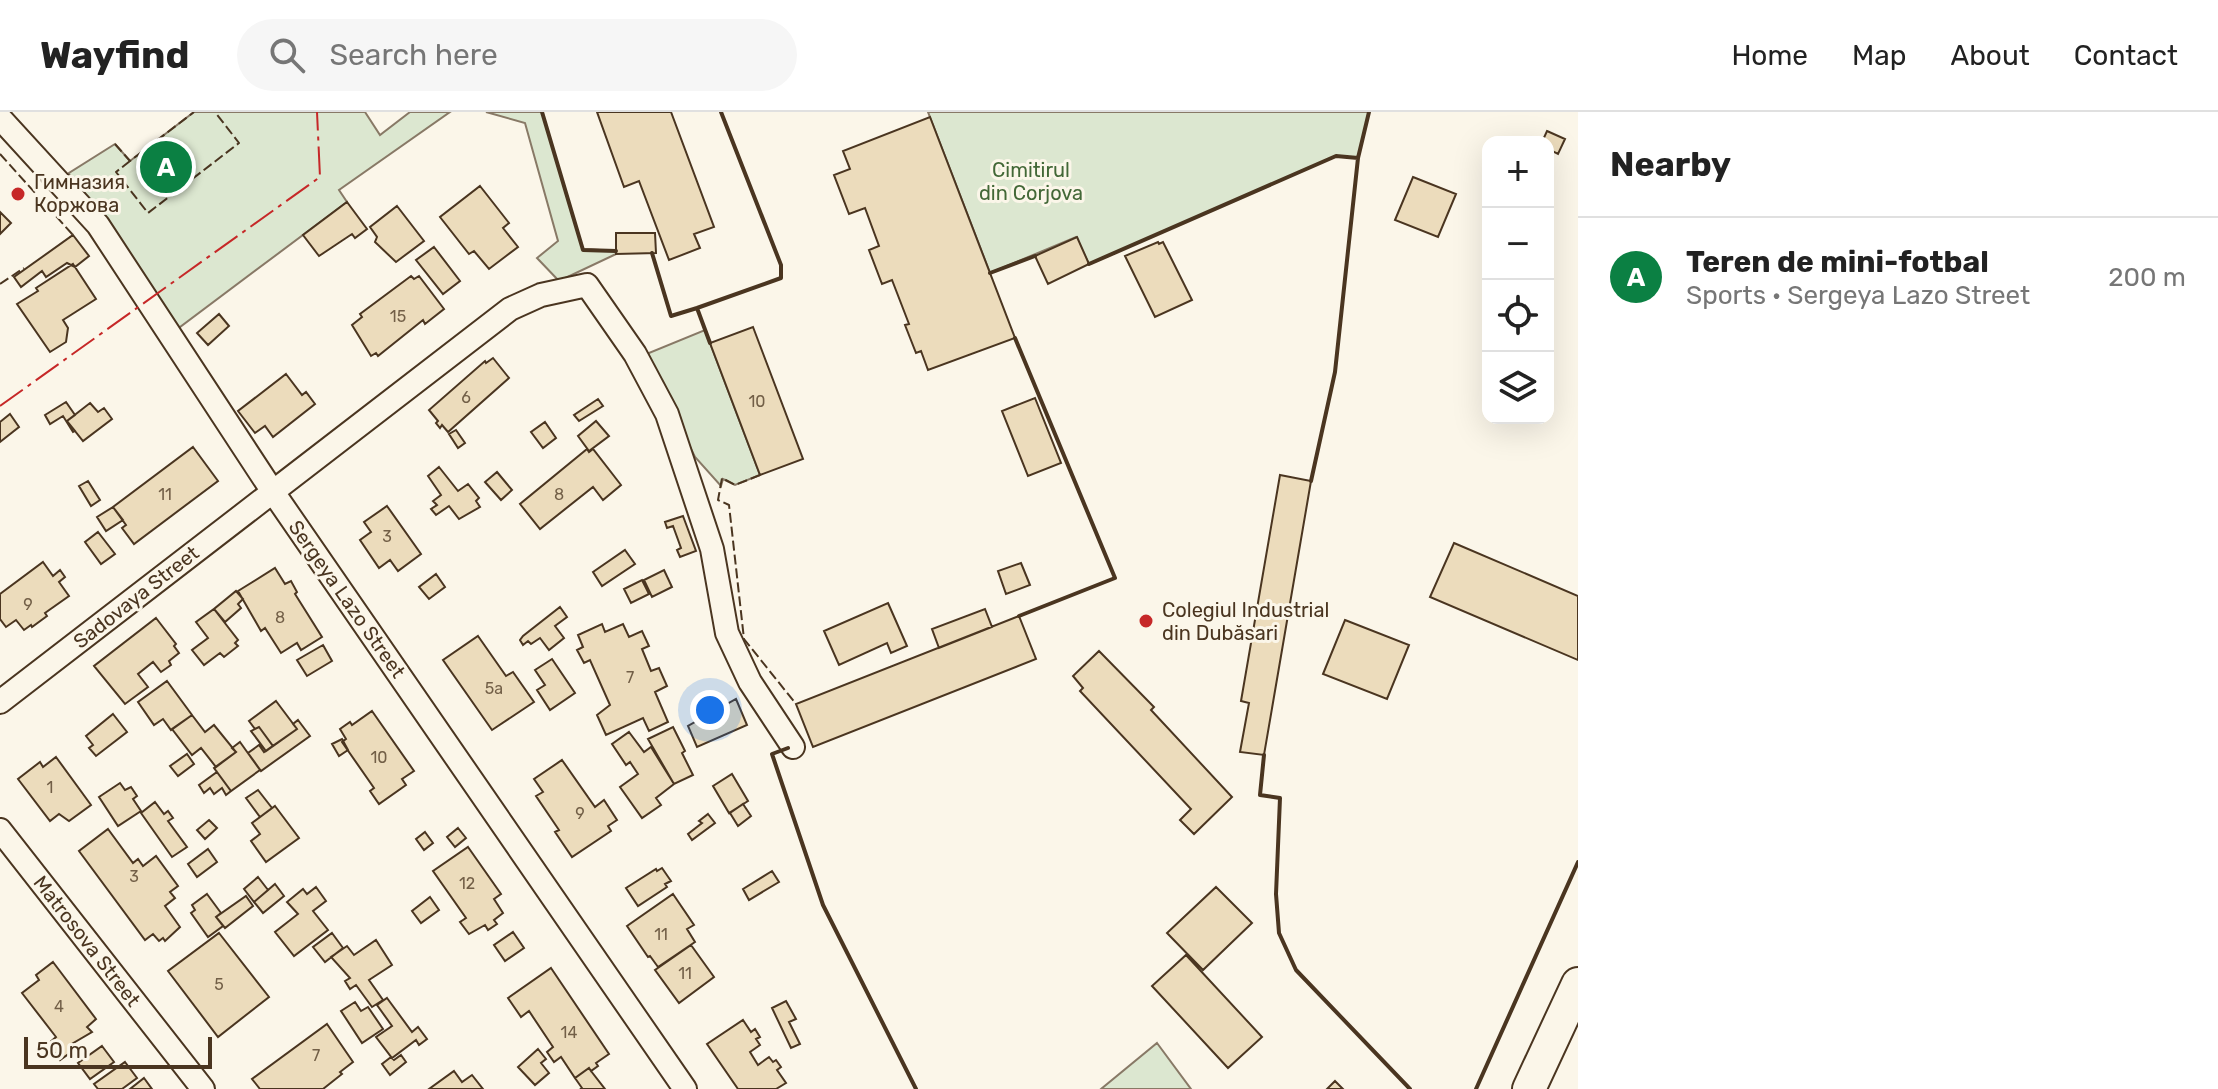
<!DOCTYPE html>
<meta charset="utf-8">
<style>
body{margin:0;font-family:Rubik,sans-serif;background:#f6f6f6;color:#222}
.controls{position:absolute;right:24px;top:24px;display:grid;overflow:hidden;border-radius:16px;box-shadow:0 8px 32px #0002}
.controls button{width:72px;height:72px;display:grid;place-items:center;padding:0;border:0;border-bottom:2px solid #e0e0e0;background:#fff;color:#222;font:40px sans-serif}
.scale{position:absolute;left:24px;bottom:20px;width:188px;box-sizing:border-box;padding-left:8px;border:4px solid #4a3520;border-top:0;font-size:22px;line-height:28px;white-space:nowrap;color:#4a3520;-webkit-text-stroke:6px #fbf6e9;paint-order:stroke}
.you{position:absolute;left:710px;top:598px;width:28px;height:28px;margin:-20px;border:6px solid #fff;border-radius:50%;background:#1a73e8;box-shadow:0 0 0 12px #1a73e833}
.badge{display:grid;place-items:center;width:52px;height:52px;border-radius:50%;background:#0b8043;color:#fff;font-size:26px;font-weight:700}
.pin{position:absolute;translate:-50% -50%;border:4px solid #fff;box-shadow:0 2px 8px #0006}
.list{margin:0;padding:0;list-style:none}
h2{display:flex;justify-content:space-between;align-items:center;height:104px;margin:0;padding:0 32px;font-size:34px}
h2 small{font-size:26px;font-weight:400;color:#767676}
.list li{display:grid;grid-template-columns:52px 1fr auto;gap:24px;align-items:center;box-sizing:border-box;height:120px;padding:0 32px;border-top:2px solid #e0e0e0}
.list b{display:block;font-size:30px;white-space:nowrap}
.list p{margin:0;font-size:26px;white-space:nowrap;color:#767676}
.list em{font-size:26px;font-style:normal;color:#767676}
.icon{flex:none;width:44px;height:44px;fill:none;stroke:currentColor;stroke-width:2;stroke-linecap:round;stroke-linejoin:round}
.map{position:relative;flex:none;width:1578px;height:977px;overflow:hidden}
header{display:flex;align-items:center;gap:48px;box-sizing:border-box;height:112px;padding:0 40px;background:#fff;border-bottom:2px solid #e0e0e0}
header strong{font-size:38px}
nav{display:flex;gap:44px;margin-inline-start:auto;font-size:28px}
.search{width:560px;height:72px;background:#f6f6f6;display:flex;align-items:center;gap:20px;box-sizing:border-box;padding:0 28px;border-radius:44px;color:#767676;font-size:30px}
main{display:flex}
aside{flex:1;background:#fff}
.map>svg:first-child{display:block}
.green{fill:#dce7d0;stroke:#887966;stroke-width:2}
.building{fill:#ecdcbc;stroke:#4a3520;stroke-width:2}
.lines{fill:none;stroke-linecap:round;stroke-linejoin:round}
.street-casing{stroke:#4a3520;stroke-width:26}
.secondary-casing{stroke:#4a3520;stroke-width:36}
.street{stroke:#fbf6e9;stroke-width:22}
.secondary{stroke:#fbf6e9;stroke-width:32}
.fence{stroke:#4a3520;stroke-width:2;stroke-dasharray:10 4;stroke-linecap:butt}
.wall{stroke:#4a3520;stroke-width:4}
.power{stroke:#c62828;stroke-width:2;stroke-dasharray:28 6 4 6;stroke-linecap:butt}
.poi-dot{fill:#c62828;stroke:#fbf6e9;stroke-width:3}
.labels{text-anchor:middle;stroke-width:6;stroke-linejoin:round;paint-order:stroke}
.number-label{font-size:16px;fill:#725f47}
.park-label{font-size:20px;fill:#436837;stroke:#fbf6e9}
.poi-label{font-size:20px;fill:#4a3520;stroke:#fbf6e9;text-anchor:start}
.street-label{font-size:20px;fill:#4a3520;stroke:#fbf6e9}
</style>
<header>
<strong>Wayfind</strong>
<div class="search"><svg class="icon" aria-label="search" viewBox="0 0 24 24"><circle cx="10" cy="10" r="6"/><path d="M15 15l6 6"/></svg>Search here</div>
<nav><a>Home</a><a>Map</a><a>About</a><a>Contact</a></nav>
</header>
<main>
<div class="map">
<svg width="1578" height="977" viewBox="0 0 1578 977">
<rect width="100%" height="100%" fill="#fbf6e9"/>
<!-- green -->
<path class="green" d="M194 0H365L380 23 410 0H450L339 78 347 90 176 218 71 70 69 61 115 32 130 49Z
M486 0H542L583 137 616 139V142L559 169 537 146 558 129 525 11Z
M928 0H1369L1358 46 1336 44 1089 152 1076 125 990 161Z
M705 218 760 363 735 373 723 367 721 374 695 345 644 243Z
M1157 931 1191 977H1101Z"/>
<!-- building -->
<path class="building" d="M597 0H671L714 115 694 122 700 136 669 148 639 69 624 75Z
M930 5 1015 226 928 258 921 239 916 241 905 213 909 212 892 168 882 172 869 138 879 134 865 96 849 102 834 63 850 57 843 39Z
M1547 19 1565 27 1558 42 1548 37V30H1542Z
M1413 65 1456 82 1438 125 1395 108Z
M480 74 509 111 503 116 518 135 489 157 474 139 469 142 440 105Z
M347 90 367 117 355 126 352 122 319 144 303 123Z
M397 94 424 129 396 150 375 130 377 125 370 115Z
M0 100 11 111 0 122Z
M616 121H655L656 141 616 142Z
M73 123 89 144 75 155 67 151 46 165 42 159 21 175 14 165Z
M1077 125 1089 152 1048 172 1035 144Z
M1158 130 1159 132 1163 130 1192 188 1155 205 1125 144Z
M434 135 460 169 443 182 416 148Z
M73 152 96 187 63 208 68 216 66 230 50 240 17 192 38 179 36 176Z
M411 164 414 167 419 164 444 197 425 212 423 208 378 244 376 241 371 244 352 213 362 205 360 202Z
M219 202 229 214 208 233 197 221Z
M753 215 803 347 760 363 710 231Z
M493 246 509 266 448 320 442 313 440 316 436 311 438 309 429 298 485 249 486 251Z
M286 262 302 283 306 280 315 292 273 325 265 314 255 321 238 299Z
M1035 286 1061 351 1028 364 1002 299Z
M598 287 603 294 579 309 574 303Z
M66 290 75 303 67 309 75 319 73 320 63 304 50 312 45 303Z
M90 291 98 300 104 296 112 307 83 329 67 309Z
M10 302 19 315 0 330V310Z
M596 309 609 324 589 339 578 324Z
M545 310 556 326 543 336 531 320Z
M456 318 465 331 458 336 449 322Z
M193 335 218 369 134 432 122 416 126 413 113 395Z
M587 337 589 340 593 337 621 373 603 388 593 375 540 417 520 392Z
M439 355 458 379 468 372 479 386 476 389 480 395 459 407 449 394 436 403 431 397 437 393 433 389 441 383 428 364Z
M497 360 512 378 501 388 485 370Z
M1280 363 1311 369 1264 643 1240 640 1249 591 1241 589Z
M88 369 100 388 91 394 79 374Z
M387 394 421 442 398 459 390 448 379 456 360 428 371 420 364 410Z
M113 395 123 408 106 419 97 405Z
M683 404 696 439 680 445 677 438 681 436 673 414 667 416 665 410Z
M98 420 115 442 101 452 85 430Z
M1454 431 1578 484V548L1430 485Z
M625 438 635 452 602 474 593 460Z
M43 450 53 464 60 458 65 465 59 470 69 484 45 501 47 504 32 515 31 513 24 518 16 508 6 515 0 507V482Z
M1021 451 1030 473 1006 482 998 459Z
M275 456 285 472 291 469 297 480 295 482 322 525 301 538 297 531 281 541 265 516 261 519 238 479Z
M664 458 672 475 652 485 644 468Z
M436 462 445 475 429 487 419 475Z
M642 468 649 482 631 491 624 477Z
M236 479 243 487 238 492 241 496 225 510 214 497Z
M888 491 907 534 891 541 887 531 839 553 824 519Z
M560 495 567 505 555 514 564 526 549 538 540 526 531 532 528 529 523 533 520 528 523 524Z
M214 497 238 528 235 531 238 534 224 545 220 541 204 553 192 538 208 526 196 510Z
M985 497 992 515 939 536 932 517Z
M1019 504 1036 547 813 635 796 592Z
M156 506 176 532 174 534 179 541 169 549 171 553 161 560 153 550 138 562 148 575 125 592 94 554Z
M1345 508 1409 533 1387 587 1323 562Z
M602 512 605 520 623 512 629 525 642 519 649 534 642 537 651 559 659 556 667 574 655 580 668 610 649 619 643 606 606 623 597 603 610 593 590 548 584 551 577 538 583 535 578 523Z
M478 524 506 564 513 560 534 590 492 618 443 548Z
M323 533 332 549 307 564 297 548Z
M1099 539 1154 595 1151 598 1232 685 1194 722 1180 708 1191 697 1080 579 1083 576 1073 564Z
M552 547 575 581 550 598 537 578 545 573 535 558Z
M167 569 192 603 171 618 163 607 154 613 138 590Z
M736 587 747 613 697 635 688 614Z
M276 589 297 617 273 634 259 615 255 617 249 609Z
M372 599 414 659 402 667 406 673 379 692 370 679 374 676 342 630 346 627 340 617 350 610 352 613Z
M113 602 127 620 96 644 89 636 93 633 86 624Z
M192 603 205 620 214 613 236 640 216 655 201 636 192 643 172 617Z
M298 608 310 624 261 659 248 641 259 633 264 640 297 617 293 612Z
M259 615 273 634 266 639 251 619Z
M673 615 685 639 682 641 693 663 674 672 648 627Z
M629 620 644 640 651 635 674 672 656 686 661 693 642 706 620 675 638 662 630 650 626 653 612 632Z
M342 627 348 638 339 644 332 632Z
M240 630 260 658 231 679 214 656 236 640 232 636Z
M187 642 194 652 178 664 170 654Z
M56 645 91 693 69 709 59 702 50 709 18 667 40 650 43 655Z
M562 648 595 695 604 688 617 708 608 714 611 719 572 745 555 720 559 718 536 684 543 680 534 667Z
M217 660 231 679 226 683 222 676 214 682 210 676 204 681 199 673Z
M732 662 748 689 729 701 713 674Z
M120 671 125 678 131 675 137 684 133 687 141 699 118 714 99 685Z
M258 678 272 696 260 705 246 686Z
M155 690 164 702 168 699 173 706 168 709 187 735 172 745 141 701Z
M743 692 751 704 738 714 730 701Z
M275 694 299 726 266 750 251 729 260 722 252 711Z
M708 702 715 711 692 728 688 722 702 711 699 709Z
M209 708 217 716 205 727 197 718Z
M458 716 466 726 455 735 447 725Z
M108 717 133 751 138 747 143 754 156 744 178 774 170 780 175 786 165 794 180 815 165 829 163 826 159 829 153 822 145 828 79 739Z
M425 720 433 731 424 738 416 727Z
M468 735 501 782 494 787 503 801 494 808 497 812 488 818 485 813 469 822 460 810 466 806 433 759Z
M208 737 217 750 197 765 188 752Z
M662 756 671 769 665 772 667 775 638 794 626 776 656 757 657 759Z
M772 759 779 770 749 788 743 777Z
M258 765 268 778 254 790 244 777Z
M275 772 284 784 263 801 254 790Z
M316 775 326 789 313 799 328 818 294 844 275 820 298 802 287 790 303 777 307 782Z
M1216 775 1252 811 1203 858 1167 821Z
M207 782 221 801 216 805 223 814 208 825 191 801 195 798 192 793Z
M673 782 694 813 687 817 695 830 658 855 650 844 648 845 627 814Z
M246 784 253 794 225 816 216 805Z
M430 785 439 798 421 811 412 799Z
M513 820 524 836 505 849 494 833Z
M219 821 269 885 218 925 168 859Z
M332 821 343 836 325 850 313 835Z
M376 828 392 853 369 868 383 888 372 895 356 873 350 877 345 869 350 866 331 845 347 834 354 843Z
M691 833 714 865 679 891 655 858Z
M1186 843 1262 925 1228 956 1152 874Z
M53 850 96 907 87 915 92 920 70 933 74 938 60 948 48 932 56 925 22 881 39 868 36 863Z
M551 856 609 942 596 951 598 954 591 959 589 956 575 966 561 945 554 950 547 940 553 935 529 899 521 905 508 886Z
M387 886 412 920 418 915 427 927 419 933 416 928 392 946 376 925 392 914 377 893Z
M786 889 796 907 789 910 800 932 791 936 772 896Z
M355 890 361 899 368 895 383 917 362 931 341 899Z
M743 908 751 920 755 917 760 925 756 927 760 933 750 940 758 953 769 945 773 950 776 948 781 955 777 958 786 971 776 977H738L707 932Z
M327 912 353 950 340 960 342 962 323 977H260L252 967Z
M102 934 114 950 90 967 78 951Z
M538 937 546 947 541 951 549 961 535 973 518 955Z
M401 943 406 950 390 963 382 952 391 945 394 948Z
M125 950 137 966 122 977H98L94 972Z
M589 956 591 959 605 977H580L582 976 575 966Z
M454 959 462 970 472 963 483 977H429Z
M144 966 152 977H130Z
M1335 969 1343 977H1327Z"/>
<g class="lines">
<!-- street casing -->
<g class="street-casing">
<path id="street" d="M0 6 98 113 273 380 685 977
M0 590 510 197 541 183 587 173 635 242 667 302 712 437 727 521 750 570 793 635
M0 718 203 977"/>
</g>
<!-- secondary casing -->
<g class="secondary-casing">
<path id="secondary" d="M1529 977 1578 872"/>
</g>
<!-- street -->
<use href="#street" class="street"/>
<!-- secondary -->
<use href="#secondary" class="secondary"/>
<!-- fence -->
<path class="fence" d="M115 32 130 49 194 0
M0 42 73 123 70 125
M130 49 116 60 148 101 239 31 215 0
M0 172 24 156
M760 363 735 373 722 366 718 388 729 393 744 527 796 592"/>
<!-- wall -->
<path class="wall" d="M542 0 583 138 616 139
M1358 46 1369 0
M652 141 671 204 697 196
M1089 152 1336 44 1358 46 1335 260 1311 369
M990 161 1035 144
M1015 226 1115 466 1019 504
M710 231 697 196 781 166V153L721 0
M788 636 772 642 823 793 916 977
M1264 643 1260 683 1280 686 1276 782 1279 821 1296 858 1410 977
M1476 977 1578 750"/>
<!-- power -->
<path class="power" d="M0 294 320 65 317 0"/>
</g>
<!-- markers -->
<g class="poi-dot">
<circle cx="18" cy="82" r="8"/>
<circle cx="1146" cy="509" r="8"/>
</g>
<g class="labels">
<!-- number labels -->
<g class="number-label">
<text x="398" y="210">15</text>
<text x="466" y="291">6</text>
<text x="757" y="295">10</text>
<text x="165" y="388">11</text>
<text x="559" y="388">8</text>
<text x="387" y="430">3</text>
<text x="28" y="498">9</text>
<text x="280" y="511">8</text>
<text x="630" y="571">7</text>
<text x="494" y="582">5а</text>
<text x="379" y="651">10</text>
<text x="50" y="681">1</text>
<text x="580" y="707">9</text>
<text x="134" y="770">3</text>
<text x="467" y="777">12</text>
<text x="661" y="828">11</text>
<text x="685" y="867">11</text>
<text x="219" y="878">5</text>
<text x="59" y="900">4</text>
<text x="569" y="926">14</text>
<text x="316" y="949">7</text>
</g>
<!-- park labels -->
<g class="park-label">
<text x="1031" y="65">Cimitirul<tspan x="1031" dy="23">din Corjova</tspan></text>
</g>
<!-- poi labels -->
<g class="poi-label">
<text x="34" y="77">Гимназия<tspan x="34" dy="23">Коржова</tspan></text>
<text x="1162" y="505">Colegiul Industrial<tspan x="1162" dy="23">din Dubăsari</tspan></text>
</g>
<!-- street labels -->
<g class="street-label">
<text transform="translate(136 485) rotate(-38)" y="7">Sadovaya Street</text>
<text transform="translate(347 487) rotate(55)" y="7">Sergeya Lazo Street</text>
<text transform="translate(87 829) rotate(52)" y="7">Matrosova Street</text>
</g>
</g>
</svg>
<div class="controls">
<button>+</button>
<button>−</button>
<button><svg class="icon" aria-label="locate" viewBox="0 0 24 24"><circle cx="12" cy="12" r="6"/><path d="M12 2v4M12 18v4M2 12h4M18 12h4"/></svg></button>
<button><svg class="icon" aria-label="layers" viewBox="0 0 24 24"><path d="M12 4l9 5-9 5-9-5zM3 14l9 5 9-5"/></svg></button>
</div>
<div class="scale">50 m</div>
<div class="you"></div>
<div class="pin badge" style="left:166px;top:55px">A</div>
</div>
<aside>
<h2>Nearby<small></small></h2>
<ul class="list">
<li><span class="badge">A</span><div><b>Teren de mini-fotbal</b><p>Sports · Sergeya Lazo Street</p></div><em>200 m</em></li>
</ul>
</aside>
</main>
